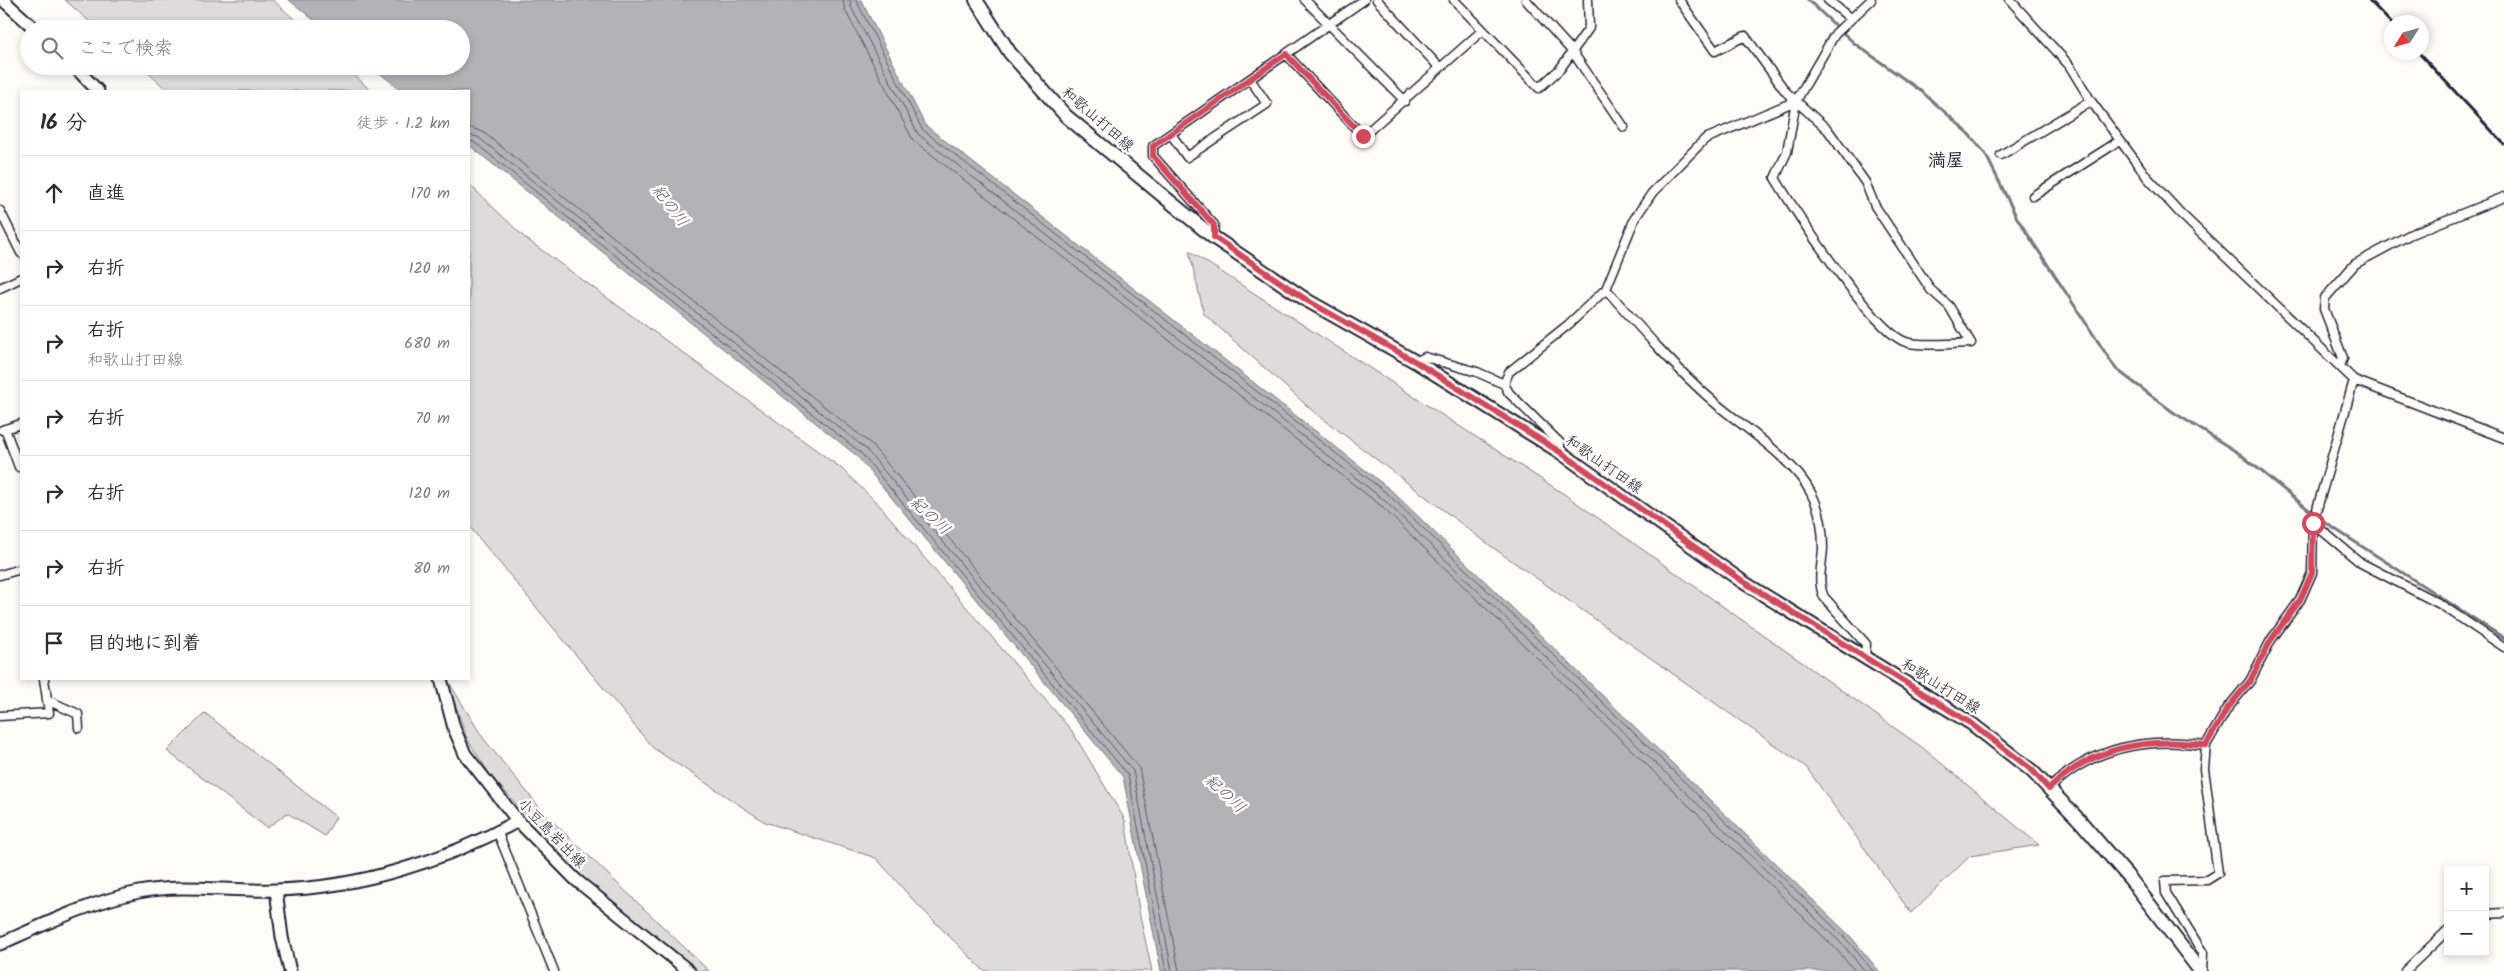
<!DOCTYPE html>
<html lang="ja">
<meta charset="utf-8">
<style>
body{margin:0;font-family:Kalam,"Klee One",sans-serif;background:#f2f2f3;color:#2b2b33}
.controls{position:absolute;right:15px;bottom:15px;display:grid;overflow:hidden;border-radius:0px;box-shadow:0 2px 8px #0003}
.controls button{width:45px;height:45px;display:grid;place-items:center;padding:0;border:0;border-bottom:1px solid #e1e1e2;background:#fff;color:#2b2b33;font:25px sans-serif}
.compass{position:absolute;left:2384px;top:15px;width:45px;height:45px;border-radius:50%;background:#fff;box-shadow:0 2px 8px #0003;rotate:233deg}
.stop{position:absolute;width:15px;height:15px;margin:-11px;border:4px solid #d1495b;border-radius:50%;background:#fff}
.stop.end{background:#d1495b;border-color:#fff;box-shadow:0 1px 5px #0008}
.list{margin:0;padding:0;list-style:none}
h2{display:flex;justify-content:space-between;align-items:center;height:65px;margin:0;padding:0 20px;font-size:21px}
h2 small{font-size:16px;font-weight:400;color:#7c7c81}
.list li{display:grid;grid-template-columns:32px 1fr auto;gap:15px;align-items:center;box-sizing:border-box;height:75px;padding:0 20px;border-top:1px solid #e1e1e2}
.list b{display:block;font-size:19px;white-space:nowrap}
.list p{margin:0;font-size:16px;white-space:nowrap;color:#7c7c81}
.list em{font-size:16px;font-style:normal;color:#7c7c81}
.icon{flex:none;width:28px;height:28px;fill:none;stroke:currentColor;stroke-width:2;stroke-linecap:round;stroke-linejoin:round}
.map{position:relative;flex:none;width:2504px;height:971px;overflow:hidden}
.search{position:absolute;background:#fff;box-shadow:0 2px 8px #0003;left:20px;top:20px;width:450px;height:55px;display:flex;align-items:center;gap:12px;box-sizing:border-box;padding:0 18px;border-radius:28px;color:#7c7c81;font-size:19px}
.panel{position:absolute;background:#fff;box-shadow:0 2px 8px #0003;left:20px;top:90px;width:450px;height:590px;border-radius:0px}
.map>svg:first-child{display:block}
.green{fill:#dddcdb;stroke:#807f8b}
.water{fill:#b2b2b7;stroke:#787885}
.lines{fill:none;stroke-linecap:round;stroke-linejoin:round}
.shore{stroke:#5c5c6d;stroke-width:1}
.stream{stroke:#787885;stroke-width:3}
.street-casing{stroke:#22223b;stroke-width:11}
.secondary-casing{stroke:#22223b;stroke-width:15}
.primary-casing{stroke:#22223b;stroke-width:16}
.street{stroke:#fdfcf7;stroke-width:8}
.secondary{stroke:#fdfcf7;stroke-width:11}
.primary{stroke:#fdfcf7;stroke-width:12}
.rail{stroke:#22223b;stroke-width:3}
.route{stroke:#d1495b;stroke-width:6}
.labels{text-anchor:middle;stroke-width:5;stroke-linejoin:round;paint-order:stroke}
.street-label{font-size:15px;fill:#22223b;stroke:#fdfcf7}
.water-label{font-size:16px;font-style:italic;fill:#545466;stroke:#fdfcf7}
.quarter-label{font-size:18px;font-weight:bold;fill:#22223b;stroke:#fdfcf7}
</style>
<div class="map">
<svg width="2504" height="971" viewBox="0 0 2504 971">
<rect width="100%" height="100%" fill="#fdfcf7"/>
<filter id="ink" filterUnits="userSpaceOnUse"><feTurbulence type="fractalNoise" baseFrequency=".02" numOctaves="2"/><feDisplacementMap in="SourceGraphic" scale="10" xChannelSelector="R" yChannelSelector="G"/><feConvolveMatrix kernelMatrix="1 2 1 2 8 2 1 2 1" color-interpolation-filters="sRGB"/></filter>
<g filter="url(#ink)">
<!-- green -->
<path class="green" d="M65 0H273L305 29H98Z
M141 66H345L371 91H168Z
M469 184 525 238 841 468 880 506 1072 731 1125 820 1140 916 1152 971H984L914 901 876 858 765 822 653 748 469 526Z
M1189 251 1564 494 1923 748 2039 845 1970 856 1911 913 1806 767 1492 547 1314 412 1204 314Z
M447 679 483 738 545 814 709 971H698L605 899 576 871 491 776 467 739Z
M205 713 336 817 325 836 287 813 267 828 167 751Z"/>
<!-- water -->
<path class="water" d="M289 0H861L925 125 1392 491 1851 937 1879 971H1161L1123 777 857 456 469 145V91H402L371 66H461V29H325Z"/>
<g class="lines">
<!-- shore -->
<path class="shore" d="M843 0 845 10 913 140 1380 505 1837 950 1855 971
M850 0 851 7 918 134 1384 500 1843 945 1865 971
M856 0 922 129 1389 495 1847 940 1873 971
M469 127 483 132 871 444 1139 768 1179 971
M469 135 478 137 866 449 1133 771 1172 971
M469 141 474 142 861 453 1128 775 1166 971"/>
<!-- stream -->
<path class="stream" d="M1808 0 1854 43 1921 91 1965 130 1985 153 2017 218 2116 369 2173 412 2240 454 2324 522 2504 638"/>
<!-- street casing -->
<g class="street-casing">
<path id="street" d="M1305 0 1405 101
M1377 0 1440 68
M1454 0 1539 88 1560 69 1589 28 1588 0
M1526 0 1572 51 1624 127
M1679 0 1715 51 1745 36 1786 92 1828 130 1865 182 1875 206 1931 290 1949 306 1971 343C1955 343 1920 347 1906 342 1874 332 1795 211 1775 178L1787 152 1796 101 1835 34 1871 0
M1828 0 1851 19
M2010 0 2069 65 2091 101 2147 177 2180 213 2354 380 2504 438
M1286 54 1363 136 1483 30
M1171 134 1187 157 1267 104 1250 79
M2001 155 2091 101
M2033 196 2119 141
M0 211 21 253
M1213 237 1214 225 1153 156V146L1364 0
M0 288 21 278
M1606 289C1640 328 1675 368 1714 402 1743 427 1794 459 1811 493 1820 509 1823 530 1823 548 1822 565 1817 582 1824 597L1866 644 1865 657
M1416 362 1425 357 1477 372 1504 384 1509 393 1560 443V452
M2340 366 2343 358 2324 309 2325 298 2355 264 2411 234 2504 197
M1504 384 1509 372 1569 324 1606 289 1635 218 1652 193 1705 139 1796 101
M5 429 19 467
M2 430 21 424
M2313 523 2361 563 2440 604 2504 647
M0 575 21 569
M47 700 78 714 79 728
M0 716 49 713 44 679
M2049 789C2092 746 2147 737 2206 745L2227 709 2250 681 2271 640 2300 600 2312 573 2313 523 2354 380
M498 833 554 971
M2485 914 2504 913
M2202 971 2203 953 2166 893 2165 881 2207 880 2218 873 2204 769 2206 745
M2405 971 2448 930"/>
</g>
<!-- secondary casing -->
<g class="secondary-casing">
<path id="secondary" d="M3 0 35 29
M74 66 98 91
M441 679 454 728 465 754 518 821 576 880 689 971
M276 890 282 937 290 971
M0 944C45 924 90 902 139 892 183 883 230 892 275 890 359 888 445 861 518 821"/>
</g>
<!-- primary casing -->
<g class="primary-casing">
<path id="primary" d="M976 0 1010 53 1066 116 1213 237 1308 301 1416 362 1560 452 1743 582 1972 724 2032 771 2081 822 2131 880 2200 971"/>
</g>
<!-- street -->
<use href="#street" class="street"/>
<!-- secondary -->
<use href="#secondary" class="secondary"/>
<!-- primary -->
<use href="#primary" class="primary"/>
<!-- rail -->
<path class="rail" d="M2369 0 2392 24
M2418 52 2504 144"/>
</g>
</g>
<g class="lines" filter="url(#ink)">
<!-- route -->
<path class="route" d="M1363 136 1286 54 1153 146V156L1214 225V237L1308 301 1416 362 1560 452 1744 582 1972 724 2032 770 2049 789C2092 746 2147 737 2206 745L2227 709 2250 681 2271 640 2300 600 2312 573 2313 523"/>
</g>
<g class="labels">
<!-- street labels -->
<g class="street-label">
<text transform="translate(1098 119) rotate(41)" y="5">和歌山打田線</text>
<text transform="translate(1604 464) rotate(35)" y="5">和歌山打田線</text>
<text transform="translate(1941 686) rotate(32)" y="5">和歌山打田線</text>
<text transform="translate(552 833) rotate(46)" y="5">小豆島岩出線</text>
</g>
<!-- water labels -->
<g class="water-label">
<text transform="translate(671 205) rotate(52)" y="6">紀の川</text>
<text transform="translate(931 515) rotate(43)" y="6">紀の川</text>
<text transform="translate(1226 793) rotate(43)" y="6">紀の川</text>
</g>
<!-- quarter labels -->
<g class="quarter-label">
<text x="1946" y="166">満屋</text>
</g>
</g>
</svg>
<div class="controls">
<button>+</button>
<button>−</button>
</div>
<svg class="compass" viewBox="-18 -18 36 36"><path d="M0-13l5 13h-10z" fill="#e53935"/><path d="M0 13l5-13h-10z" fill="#7c7c81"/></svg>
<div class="stop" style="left:2313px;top:523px"></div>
<div class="stop end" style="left:1363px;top:136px"></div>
<div class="search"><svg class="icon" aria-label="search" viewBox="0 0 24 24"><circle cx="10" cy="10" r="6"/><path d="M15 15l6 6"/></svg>ここで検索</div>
<section class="panel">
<h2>16 分<small>徒歩 · 1.2 km</small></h2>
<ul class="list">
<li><svg class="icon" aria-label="ahead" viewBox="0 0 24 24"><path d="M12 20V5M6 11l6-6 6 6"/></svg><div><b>直進</b></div><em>170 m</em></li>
<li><svg class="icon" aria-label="right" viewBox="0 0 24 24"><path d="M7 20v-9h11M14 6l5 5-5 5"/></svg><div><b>右折</b></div><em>120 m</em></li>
<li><svg class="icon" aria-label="right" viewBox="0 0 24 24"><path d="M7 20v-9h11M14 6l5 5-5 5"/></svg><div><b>右折</b><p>和歌山打田線</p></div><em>680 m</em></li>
<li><svg class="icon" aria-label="right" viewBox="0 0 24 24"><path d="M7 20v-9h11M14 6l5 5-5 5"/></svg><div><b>右折</b></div><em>70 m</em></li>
<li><svg class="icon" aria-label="right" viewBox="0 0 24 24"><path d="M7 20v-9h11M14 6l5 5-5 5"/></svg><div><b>右折</b></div><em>120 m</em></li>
<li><svg class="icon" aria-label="right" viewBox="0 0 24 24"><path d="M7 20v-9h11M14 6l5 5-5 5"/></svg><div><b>右折</b></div><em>80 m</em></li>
<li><svg class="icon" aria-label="arrive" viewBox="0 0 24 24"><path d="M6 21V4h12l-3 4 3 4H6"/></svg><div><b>目的地に到着</b></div></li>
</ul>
</section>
</div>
